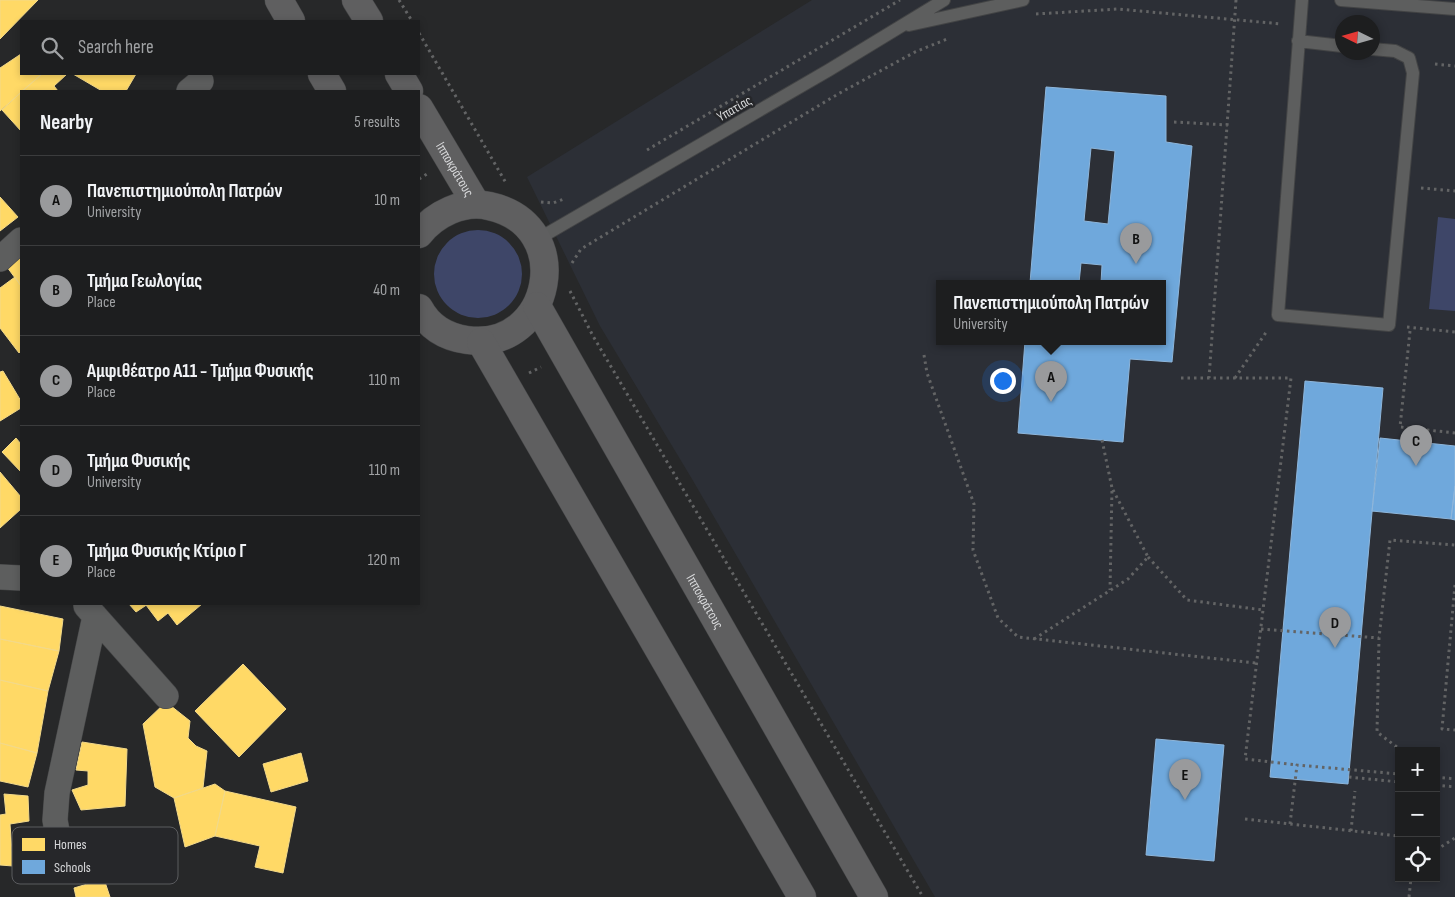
<!DOCTYPE html>
<meta charset="utf-8">
<style>
body{margin:0;font-family:"Sofia Sans Condensed",sans-serif;background:#252728;color:#f1f3f6}
.controls{position:absolute;right:15px;bottom:15px;display:grid;overflow:hidden;border-radius:0px;box-shadow:0 2px 8px #0003}
.controls button{width:45px;height:45px;display:grid;place-items:center;padding:0;border:0;border-bottom:1px solid #3b3c3d;background:#1d1e1f;color:#f1f3f6;font:25px sans-serif}
.compass{position:absolute;left:1335px;top:15px;width:45px;height:45px;border-radius:50%;background:#1d1e1f;box-shadow:0 2px 8px #0003;rotate:275deg}
.you{position:absolute;left:1002px;top:380px;width:18px;height:18px;margin:-12px;border:4px solid #fff;border-radius:50%;background:#1a73e8;box-shadow:0 0 0 8px #1a73e833}
.badge{display:grid;place-items:center;width:32px;height:32px;border-radius:50%;background:#999a9c;color:#111;font-size:16px;font-weight:700}
.pin{position:absolute;translate:-50% -41px;filter:drop-shadow(0 1px 2px #0008)}
.pin::after{content:'';position:absolute;top:26px;width:18px;height:15px;background:inherit;clip-path:polygon(0 0,100% 0,50% 100%)}
.popup{position:absolute;left:936px;top:280px;width:230px;height:65px;box-sizing:border-box;display:grid;place-content:center;border-radius:0px;background:#1d1e1f;filter:drop-shadow(0 1px 4px #0005);font-size:16px;white-space:nowrap;color:#a0a2a4}
.popup b{font-size:19px;color:#f1f3f6}
.popup::after{content:'';position:absolute;left:50%;top:100%;margin-left:-10px;border:10px solid transparent;border-top-color:#1d1e1f}
.list{margin:0;padding:0;list-style:none}
h2{display:flex;justify-content:space-between;align-items:center;height:65px;margin:0;padding:0 20px;font-size:21px}
h2 small{font-size:16px;font-weight:400;color:#a0a2a4}
.list li{display:grid;grid-template-columns:32px 1fr auto;gap:15px;align-items:center;box-sizing:border-box;height:90px;padding:0 20px;border-top:1px solid #3b3c3d}
.list b{display:block;font-size:19px;white-space:nowrap}
.list p{margin:0;font-size:16px;white-space:nowrap;color:#a0a2a4}
.list em{font-size:16px;font-style:normal;color:#a0a2a4}
.icon{flex:none;width:28px;height:28px;fill:none;stroke:currentColor;stroke-width:2;stroke-linecap:round;stroke-linejoin:round}
.map{position:relative;flex:none;width:1455px;height:897px;overflow:hidden}
.search{position:absolute;background:#1d1e1f;box-shadow:0 2px 8px #0003;left:20px;top:20px;width:400px;height:55px;display:flex;align-items:center;gap:12px;box-sizing:border-box;padding:0 18px;border-radius:0px;color:#a0a2a4;font-size:19px}
.panel{position:absolute;background:#1d1e1f;box-shadow:0 2px 8px #0003;left:20px;top:90px;width:400px;height:515px;border-radius:0px}
.map>svg:first-child{display:block}
.built{fill:#2c2f36;fill-rule:evenodd}
.green{fill:#3e4668}
.homes{fill:#ffd966;stroke:#f3d989}
.schools{fill:#6fa8dc;stroke:#8eb6db;fill-rule:evenodd}
.lines{fill:none;stroke-linecap:round;stroke-linejoin:round}
.lane-casing{stroke:#434445;stroke-width:14}
.street-casing{stroke:#434445;stroke-width:26}
.secondary-casing{stroke:#434445;stroke-width:29}
.path{stroke:#636465;stroke-width:3;stroke-dasharray:2.5 4;stroke-linecap:butt}
.lane{stroke:#5d5e5e;stroke-width:12}
.street{stroke:#5d5e5e;stroke-width:25}
.secondary{stroke:#5f5f60;stroke-width:28}
.path-bridge{stroke:#636465;stroke-width:3;stroke-dasharray:2.5 4;stroke-linecap:butt}
.labels{text-anchor:middle;stroke-width:5;stroke-linejoin:round;paint-order:stroke}
.street-label{font-size:14px;fill:#d7d8da;stroke:#26272a}
.key{fill:#26272a;stroke:#5b5c5f;stroke-width:1}
.key-label{font-size:14px;fill:#d7d8da}
</style>
<div class="map">
<svg width="1455" height="897" viewBox="0 0 1455 897">
<rect width="100%" height="100%" fill="#272829"/>
<!-- built -->
<path class="built" d="M812 0H1455V897H935L692 479 600 326 527 177ZM1342 22H1372V52H1342ZM940 283H1162V341H940ZM1399 751H1436V878H1399Z"/>
<!-- green -->
<path class="green" d="M1438 217 1455 219V311L1429 309Z
M434 274a44 44 0 1 1 88 0a44 44 0 1 1-88 0Z"/>
<!-- homes -->
<path class="homes" d="M0 0H38L0 39Z
M21 54V74H42L0 111V68Z
M42 74 66 75 54 86 58 91H22Z
M73 74H136L126 91H102Z
M21 92V131L2 110Z
M0 197 18 217 0 231Z
M21 254V286L7 267Z
M15 277 21 286V351L19 353 0 328V288Z
M3 371 21 401V408L0 421V372Z
M16 438 21 444V472L2 452Z
M0 472 21 497V509L0 528Z
M129 604H148L136 612Z
M148 604H202L177 625 168 613 158 621 146 605Z
M0 606 63 619 59 651 0 639Z
M0 639 59 651 48 691 0 680Z
M243 664 286 709 239 757 195 711Z
M0 680 48 691 37 753 0 743Z
M166 702 190 721 188 738 196 746 207 751 203 788 174 798 155 787 143 724Z
M82 742 127 749 125 806 81 810 72 790 88 785V771L76 770Z
M0 743 37 753 28 787 0 781Z
M301 753 308 781 271 792 263 764Z
M215 784 225 791 215 836 185 847 174 798Z
M225 791 296 807 283 873 255 867 260 846 215 836Z
M4 794 28 796 29 821 10 824 13 866 0 865V815L6 814Z
M104 879 110 897H76L74 888Z"/>
<!-- schools -->
<path class="schools" d="M1046 87 1166 96V142L1192 146 1172 362 1130 359 1123 442 1018 433 1025 341H1162V283H1101L1102 265 1081 263 1079 283H1030ZM1091 148 1115 151 1108 224 1084 221Z
M1305 381 1383 388 1348 784 1270 777Z
M1380 438 1455 446V486L1451 519 1372 511Z
M1455 486V520L1451 519Z
M1156 739 1224 745 1214 861 1146 855Z"/>
<g class="lines">
<!-- lane casing -->
<g class="lane-casing">
<path id="lane" d="M1302 0 1278 315 1389 325 1413 73 1409 58 1395 51 1372 49
M1341 0 1455 9
M909 25 1023 0
M1298 41 1342 46
M538 239 829 70 944 0"/>
</g>
<!-- street casing -->
<g class="street-casing">
<path id="street" d="M189 91 201 81
M0 259 21 240
M0 577 21 578
M86 606 166 696
M60 848 55 820 57 793 95 616"/>
</g>
<!-- secondary casing -->
<g class="secondary-casing">
<g id="secondary">
<path d="M279 0 291 21"/>
<path d="M356 0 369 21"/>
<path d="M322 74 332 91"/>
<path d="M399 74 409 91"/>
<path id="s1" d="M419 108 476 204"/>
<path d="M419 234C435 214 463 200 489 206 578 225 552 352 467 340 446 337 429 327 419 308"/>
<path id="s2" d="M537 306 874 897"/>
<path d="M481 342 802 897"/>
</g>
</g>
<!-- path -->
<path class="path" d="M399 0 412 21
M1236 0 1209 378H1291L1245 759 1297 765
M1036 14 1118 9 1282 24
M419 33 506 183
M1435 64 1455 66
M1174 122 1228 125
M647 150 900 0
M419 179 427 174
M1421 188 1455 191
M541 202 553 203 564 199
M572 263 581 249 838 94 915 52 947 39
M570 291 593 336 923 897
M1407 327 1455 332
M1410 331 1400 427 1455 433
M924 355 927 373 974 504 973 550 998 618 1018 637 1256 663
M529 373 541 367
M1181 378H1209
M1235 378 1267 331
M1102 440 1112 488 1110 590
M1148 557 1187 600 1263 610
M1455 585 1442 729 1455 730
M1261 629 1379 638
M1034 639 1128 579 1148 557 1112 488
M1402 751 1377 732 1379 638 1390 540 1455 545
M1436 777 1455 779
M1436 785 1455 787
M1245 819 1399 836
M1290 824 1297 765 1399 774
M1351 831 1355 791
M1436 850 1455 838
M1409 897 1411 878"/>
<!-- lane -->
<use href="#lane" class="lane"/>
<!-- street -->
<use href="#street" class="street"/>
<!-- secondary -->
<use href="#secondary" class="secondary"/>
<!-- path-bridge -->
<path class="path-bridge" d="M1349 777 1399 782"/>
</g>
<g class="labels">
<!-- street labels -->
<g class="street-label">
<text transform="translate(734 108) rotate(-30)" y="5">Υπατίας</text>
<text dy="5" stroke="none"><textPath href="#s1" startOffset="71">Ιπποκράτους</textPath></text>
<text dy="5" stroke="none"><textPath href="#s2" startOffset="340">Ιπποκράτους</textPath></text>
</g>
</g>
<!-- legend -->
<rect x="12" y="827" width="166" height="57" rx="8" class="key"/>
<rect x="22" y="838" width="23" height="13" fill="#ffd966"/>
<rect x="22" y="860" width="23" height="14" fill="#6fa8dc"/>
<g class="key-label">
<text x="54" y="849">Homes</text>
<text x="54" y="872">Schools</text>
</g>
</svg>
<div class="controls">
<button>+</button>
<button>−</button>
<button><svg class="icon" aria-label="locate" viewBox="0 0 24 24"><circle cx="12" cy="12" r="6"/><path d="M12 2v4M12 18v4M2 12h4M18 12h4"/></svg></button>
</div>
<svg class="compass" viewBox="-18 -18 36 36"><path d="M0-13l5 13h-10z" fill="#e53935"/><path d="M0 13l5-13h-10z" fill="#a0a2a4"/></svg>
<div class="you"></div>
<div class="pin badge" style="left:1051px;top:402px">A</div>
<div class="popup"><b>Πανεπιστημιούπολη Πατρών</b>University</div>
<div class="pin badge" style="left:1136px;top:264px">B</div>
<div class="pin badge" style="left:1416px;top:466px">C</div>
<div class="pin badge" style="left:1335px;top:648px">D</div>
<div class="pin badge" style="left:1185px;top:800px">E</div>
<div class="search"><svg class="icon" aria-label="search" viewBox="0 0 24 24"><circle cx="10" cy="10" r="6"/><path d="M15 15l6 6"/></svg>Search here</div>
<section class="panel">
<h2>Nearby<small>5 results</small></h2>
<ul class="list">
<li><span class="badge">A</span><div><b>Πανεπιστημιούπολη Πατρών</b><p>University</p></div><em>10 m</em></li>
<li><span class="badge">B</span><div><b>Τμήμα Γεωλογίας</b><p>Place</p></div><em>40 m</em></li>
<li><span class="badge">C</span><div><b>Αμφιθέατρο Α11 - Τμήμα Φυσικής</b><p>Place</p></div><em>110 m</em></li>
<li><span class="badge">D</span><div><b>Τμήμα Φυσικής</b><p>University</p></div><em>110 m</em></li>
<li><span class="badge">E</span><div><b>Τμήμα Φυσικής Κτίριο Γ</b><p>Place</p></div><em>120 m</em></li>
</ul>
</section>
</div>
